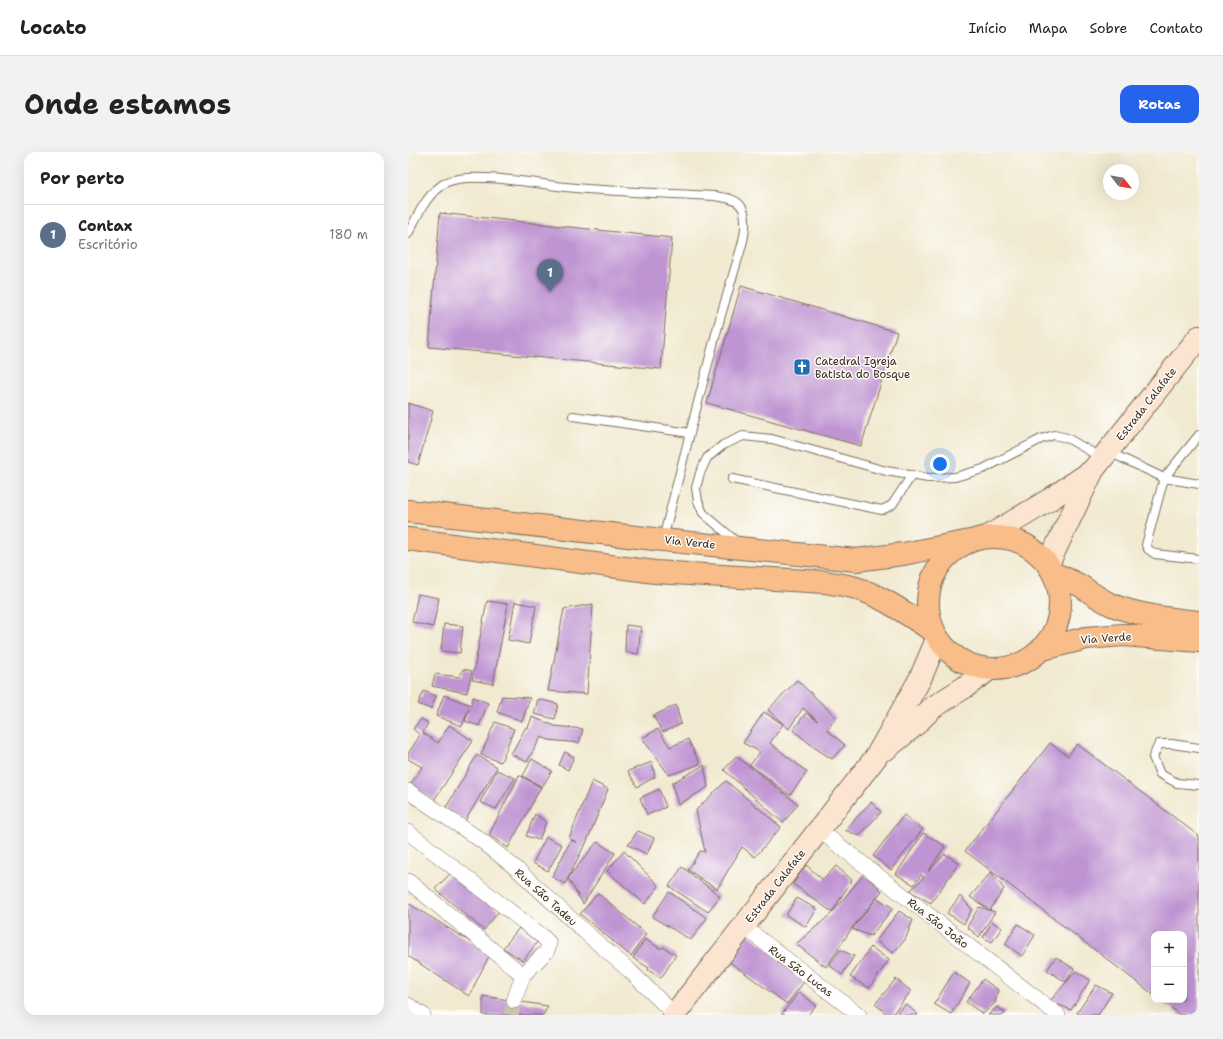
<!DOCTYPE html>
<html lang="pt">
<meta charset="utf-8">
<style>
body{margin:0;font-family:"Shantell Sans",sans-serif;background:#f2f2f2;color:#222}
.controls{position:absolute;right:12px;bottom:12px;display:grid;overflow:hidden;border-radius:8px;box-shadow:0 4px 16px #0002}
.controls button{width:36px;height:36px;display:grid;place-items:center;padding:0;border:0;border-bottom:1px solid #e0e0e0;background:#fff;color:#222;font:20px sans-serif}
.compass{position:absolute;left:695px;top:12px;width:36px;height:36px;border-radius:50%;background:#fff;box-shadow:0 4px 16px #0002;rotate:121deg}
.you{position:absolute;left:532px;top:312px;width:14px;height:14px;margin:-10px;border:3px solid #fff;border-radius:50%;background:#1a73e8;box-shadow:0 0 0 6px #1a73e833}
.badge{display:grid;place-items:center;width:26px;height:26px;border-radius:50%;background:#2563eb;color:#fff;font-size:13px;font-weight:700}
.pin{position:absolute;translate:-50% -33px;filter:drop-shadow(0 1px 2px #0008)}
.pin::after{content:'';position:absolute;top:21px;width:14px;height:12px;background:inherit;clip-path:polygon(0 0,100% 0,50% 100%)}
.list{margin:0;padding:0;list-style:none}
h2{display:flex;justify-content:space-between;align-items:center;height:52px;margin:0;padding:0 16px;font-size:17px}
h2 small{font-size:13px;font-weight:400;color:#767676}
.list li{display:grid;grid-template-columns:26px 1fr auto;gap:12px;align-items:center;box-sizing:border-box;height:60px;padding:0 16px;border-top:1px solid #e0e0e0}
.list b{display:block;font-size:15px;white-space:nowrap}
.list p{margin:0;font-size:13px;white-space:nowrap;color:#767676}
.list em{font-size:13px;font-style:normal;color:#767676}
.map{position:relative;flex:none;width:791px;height:863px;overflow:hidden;border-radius:12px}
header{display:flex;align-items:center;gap:24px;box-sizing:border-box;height:56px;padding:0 20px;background:#fff;border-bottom:1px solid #e0e0e0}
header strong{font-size:19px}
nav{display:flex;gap:22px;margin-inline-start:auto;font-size:14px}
.intro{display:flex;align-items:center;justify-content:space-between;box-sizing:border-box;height:96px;padding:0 24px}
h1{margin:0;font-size:28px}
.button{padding:10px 18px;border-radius:12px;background:#2563eb;color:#fff;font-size:14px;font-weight:700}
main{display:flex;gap:24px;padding:0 24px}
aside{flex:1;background:#fff;border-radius:12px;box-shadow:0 4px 16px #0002}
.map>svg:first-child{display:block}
.building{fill:#bf94d3}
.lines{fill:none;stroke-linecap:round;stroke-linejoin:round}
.street-tunnel{stroke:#cdc3ac;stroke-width:15;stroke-dasharray:15 8;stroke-linecap:butt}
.lane-casing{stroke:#7b6d5c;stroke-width:10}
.street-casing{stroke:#7b6d5c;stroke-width:16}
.secondary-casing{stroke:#7b6d5c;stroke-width:24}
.primary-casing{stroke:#7b6d5c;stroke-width:24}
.lane{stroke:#fff;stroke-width:8}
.street{stroke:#fff;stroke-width:15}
.secondary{stroke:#fce5d0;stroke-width:22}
.primary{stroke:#f8bd89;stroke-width:22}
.labels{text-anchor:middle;stroke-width:3;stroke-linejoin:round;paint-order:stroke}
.poi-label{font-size:11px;fill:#3b2a1e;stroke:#fdfcf7;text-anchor:start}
.street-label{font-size:11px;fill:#3b2a1e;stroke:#fdfcf7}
</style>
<header>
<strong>Locato</strong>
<nav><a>Início</a><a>Mapa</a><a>Sobre</a><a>Contato</a></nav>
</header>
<div class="intro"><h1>Onde estamos</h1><a class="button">Rotas</a></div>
<main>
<aside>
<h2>Por perto<small></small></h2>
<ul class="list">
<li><span class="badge" style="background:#5c6f8a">1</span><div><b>Contax</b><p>Escritório</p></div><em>180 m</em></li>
</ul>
</aside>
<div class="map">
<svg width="791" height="863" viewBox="0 0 791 863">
<rect width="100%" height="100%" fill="#fdfcf7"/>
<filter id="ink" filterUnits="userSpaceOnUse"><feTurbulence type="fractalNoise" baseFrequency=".025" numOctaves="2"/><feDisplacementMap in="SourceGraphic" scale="8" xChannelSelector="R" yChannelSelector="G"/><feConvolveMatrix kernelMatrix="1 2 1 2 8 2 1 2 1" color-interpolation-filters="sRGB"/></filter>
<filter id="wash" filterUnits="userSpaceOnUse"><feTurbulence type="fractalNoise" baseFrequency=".012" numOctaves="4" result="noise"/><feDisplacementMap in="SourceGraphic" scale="16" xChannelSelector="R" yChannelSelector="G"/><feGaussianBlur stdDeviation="0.9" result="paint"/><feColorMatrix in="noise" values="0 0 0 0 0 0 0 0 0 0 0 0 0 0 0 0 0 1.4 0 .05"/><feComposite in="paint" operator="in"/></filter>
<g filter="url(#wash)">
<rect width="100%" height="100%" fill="#f1e9d0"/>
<g id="blocks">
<!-- building -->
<path class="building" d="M32 61 264 86 253 217 21 195Z
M333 134 489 180 453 294 299 251Z
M0 251 25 259 10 313 0 310Z
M10 442 31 446 25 475 4 470Z
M79 449 100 452 85 532 64 528Z
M107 450 128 454 121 492 100 488Z
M185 452 179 542 140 539 156 457Z
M36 472 55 474 52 501 33 499Z
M218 473 233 475 230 502 217 500Z
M55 517 64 519 59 541 24 534 27 522 52 525Z
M389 528 428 565 419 578 437 593 424 607 407 596 385 578 398 561 410 569 395 556 381 577 360 558Z
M16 539 28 544 23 557 10 552Z
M36 543 63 553 65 545 80 551 71 574 57 569 61 556 54 574 28 564Z
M94 544 122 546 114 569 89 560Z
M130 547 150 552 147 567 126 562Z
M268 553 273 572 255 580 245 564Z
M356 560 375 572 362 591 399 620 382 643 342 613 352 600 335 591Z
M124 565 147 574 175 577 171 591 141 588 133 585 119 610 103 602 118 575 120 576Z
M13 567 20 571 15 581 30 591 41 573 65 589 26 648 2 633 14 615 0 607V602L12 583 5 577Z
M87 570 106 577 93 610 73 603Z
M250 577 262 595 280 587 292 612 261 623 234 586Z
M642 591 660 604 669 592 791 684V860L789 863H772L753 848H776V782H746V843L557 699Z
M157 600 166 605 160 618 151 613Z
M69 603 89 615 57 669 37 657Z
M328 604 390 652 375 671 316 618Z
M124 607 144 619 134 635 115 624Z
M244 610 247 625 229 635 220 619Z
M296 613 300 635 270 653 264 631Z
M89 618 107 626 88 657 72 650Z
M111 623 133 635 100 696 81 683Z
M184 629 200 637 177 694H176L160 726 189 690 207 701 175 752 160 726 157 732 144 725 163 688 168 690 161 686Z
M318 629 373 675 347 705 334 695 309 737 280 718 292 699 297 700 288 658Z
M251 637 258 655 239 663 232 646Z
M463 650 473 660 451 684 437 678Z
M127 662 138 670 131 688 118 684Z
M496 663 515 677 483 718 465 704Z
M230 679 246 686 239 702 220 693Z
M515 681 537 694 520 720 537 702 551 711 523 751 502 739 516 725 513 723 506 733 488 722Z
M138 685 154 693 140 719 125 711Z
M216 699 251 734 237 752 199 719Z
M398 713 415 728 428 714 444 728 424 760 385 732Z
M274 715 312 744 300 760 261 734Z
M583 720 596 737 582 758 562 745Z
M43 721 91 759 76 778 27 737Z
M456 722 474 739 444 776 418 815 388 792 423 762Z
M261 740 299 766 283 788 244 765Z
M190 741 238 782 223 804 172 762Z
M552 744 564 757 556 772 539 761Z
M389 746 409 757 398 775 378 763Z
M469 746 485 756 463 784 444 777Z
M0 751 82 802 61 844 0 804Z
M571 755 587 760 571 785 559 775Z
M491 759 505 768 497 788 485 801 468 789Z
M584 770 594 776 584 790 575 785Z
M610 772 627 783 614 804 597 792Z
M111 776 129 790 115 809 95 796Z
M339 781 399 826 379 852 319 808Z
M237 787 253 797 255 795 268 803 253 826 240 818 241 816 225 806Z
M463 795 481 808 461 836 442 825Z
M432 798 446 804 434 823 421 813Z
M648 805 666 817 658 830 639 818Z
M668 819 682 828 663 858 642 849Z
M546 820 562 831 543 862 526 852Z
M488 827 503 839 484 863H480L467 852Z
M575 827 590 838 587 851 575 862 558 850Z
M688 833 704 841 690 863H672L669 861Z
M391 840 408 853 400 863H373Z
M75 844 140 854 135 863H75Z
M498 852 510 863H488Z
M589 855 597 860 596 863H580Z"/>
</g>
</g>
<g filter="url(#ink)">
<use href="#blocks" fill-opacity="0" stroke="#7b6d5c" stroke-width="1"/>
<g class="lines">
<!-- street-tunnel -->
<path class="street-tunnel" d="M103 863 106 849"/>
<!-- lane casing -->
<g class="lane-casing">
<path id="lane" d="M0 82C9 64 20 39 39 30 62 19 130 32 157 35 206 40 256 41 306 44 317 46 332 46 336 60 340 78 333 96 328 113 323 130 318 146 313 163 293 237 274 312 255 387
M165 264 282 281
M701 300 756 326 791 283
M324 327 474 358 484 353 504 323
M791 332 756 326 738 393 740 397 747 402 791 407
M329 390 295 361 290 349 288 336 292 321 299 306 315 293 335 284 364 287 478 319 520 326 547 325 575 317 633 287 646 283 659 286 694 306
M791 596 764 592H751L745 605 752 622 769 631 791 633"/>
</g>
<!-- street casing -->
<g class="street-casing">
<path id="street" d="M0 639 74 689 110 718 176 779 222 819 267 863
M411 678 650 863
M0 680 134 784 141 791 139 799 115 823 106 849
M0 729 115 823
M335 774 451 863
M0 853 15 863"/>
</g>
<!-- secondary casing -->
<g class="secondary-casing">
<path id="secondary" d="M581 384 641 348 684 319
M640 412 685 318 791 185
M478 597 508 572 524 556 557 535 580 518
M266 863 468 605 512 527 529 487"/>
</g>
<!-- primary casing -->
<g class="primary-casing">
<path id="primary" d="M0 359 255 388 448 408 495 402 562 389
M520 451a66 66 0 1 1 132 0a66 66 0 1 1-132 0Z
M0 387 247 420 417 430C428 432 438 433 448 436 476 445 500 463 525 479
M645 421C654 425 664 429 673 434 683 441 693 448 704 453 732 464 762 467 791 470
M635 497 678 486 715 483 791 489"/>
</g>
<!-- lane -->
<use href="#lane" class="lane"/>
<!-- street -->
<use href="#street" class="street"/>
<!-- secondary -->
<use href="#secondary" class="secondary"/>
<!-- primary -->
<use href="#primary" class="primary"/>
</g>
</g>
<!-- icons -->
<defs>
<g id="church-square" transform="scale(0.9)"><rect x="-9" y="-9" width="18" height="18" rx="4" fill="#1f6fb2" stroke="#fdfcf7"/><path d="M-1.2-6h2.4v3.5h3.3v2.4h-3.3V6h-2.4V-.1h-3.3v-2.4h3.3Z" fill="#fff"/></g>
</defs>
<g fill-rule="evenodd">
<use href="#church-square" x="394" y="215"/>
</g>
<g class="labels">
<!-- poi labels -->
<g class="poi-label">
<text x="407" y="213">Catedral Igreja<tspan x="407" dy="13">Batista do Bosque</tspan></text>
</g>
<!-- street labels -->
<g class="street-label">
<text transform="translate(738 252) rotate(-52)" y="4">Estrada Calafate</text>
<text transform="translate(282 390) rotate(6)" y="4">Via Verde</text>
<text transform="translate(698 486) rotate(-4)" y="4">Via Verde</text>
<text transform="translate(367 734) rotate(-52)" y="4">Estrada Calafate</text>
<text transform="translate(138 745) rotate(42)" y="4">Rua São Tadeu</text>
<text transform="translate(530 771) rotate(38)" y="4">Rua São João</text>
<text transform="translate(393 819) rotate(37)" y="4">Rua São Lucas</text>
</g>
</g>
</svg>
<div class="controls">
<button>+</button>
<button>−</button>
</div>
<svg class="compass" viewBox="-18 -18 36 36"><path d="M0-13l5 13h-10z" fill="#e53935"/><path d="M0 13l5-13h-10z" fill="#767676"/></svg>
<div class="you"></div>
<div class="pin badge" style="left:142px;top:140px;background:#5c6f8a">1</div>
</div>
</main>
